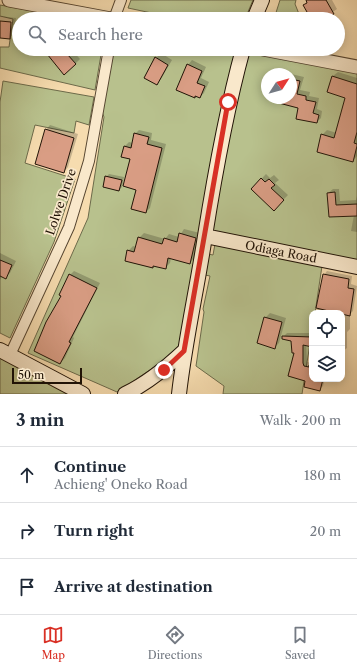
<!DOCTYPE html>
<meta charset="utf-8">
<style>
body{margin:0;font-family:"Libre Caslon Text",serif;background:#f2f2f3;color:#1f2937}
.controls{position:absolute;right:12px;bottom:12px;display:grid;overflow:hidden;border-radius:8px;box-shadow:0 2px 10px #0003}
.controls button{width:36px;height:36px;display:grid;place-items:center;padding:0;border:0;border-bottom:1px solid #e0e1e3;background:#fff;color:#1f2937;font:20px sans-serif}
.compass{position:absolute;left:261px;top:68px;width:36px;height:36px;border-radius:50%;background:#fff;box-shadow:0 2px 10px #0003;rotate:54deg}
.scale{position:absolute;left:12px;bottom:10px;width:70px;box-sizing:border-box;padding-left:4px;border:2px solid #211306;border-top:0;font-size:11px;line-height:14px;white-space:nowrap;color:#211306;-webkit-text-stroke:3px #f9e8cb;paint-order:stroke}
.stop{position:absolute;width:12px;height:12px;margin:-9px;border:3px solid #d93025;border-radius:50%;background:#fff}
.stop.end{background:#d93025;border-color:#fff;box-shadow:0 1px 4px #0008}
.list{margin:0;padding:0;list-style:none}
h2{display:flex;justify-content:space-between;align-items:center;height:52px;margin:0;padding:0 16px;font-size:17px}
h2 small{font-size:13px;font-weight:400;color:#747a83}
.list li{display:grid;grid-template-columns:26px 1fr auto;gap:12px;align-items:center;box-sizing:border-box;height:56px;padding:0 16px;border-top:1px solid #e0e1e3}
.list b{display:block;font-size:15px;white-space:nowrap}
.list p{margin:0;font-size:13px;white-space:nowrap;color:#747a83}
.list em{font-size:13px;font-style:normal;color:#747a83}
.icon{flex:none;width:22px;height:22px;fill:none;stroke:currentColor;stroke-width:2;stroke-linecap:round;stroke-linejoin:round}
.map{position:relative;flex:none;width:357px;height:394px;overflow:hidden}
.search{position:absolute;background:#fff;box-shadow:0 2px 10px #0003;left:12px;right:12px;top:12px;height:44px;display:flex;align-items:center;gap:10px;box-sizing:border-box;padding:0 14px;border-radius:22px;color:#747a83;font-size:15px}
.sheet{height:220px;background:#fff}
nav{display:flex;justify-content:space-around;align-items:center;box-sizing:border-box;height:56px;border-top:1px solid #e0e1e3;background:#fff;font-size:11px;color:#747a83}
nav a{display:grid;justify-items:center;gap:2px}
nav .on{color:#d93025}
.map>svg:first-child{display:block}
.green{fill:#b8c18d;stroke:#6c6a4a;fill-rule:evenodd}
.shadow{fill:#0003}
.building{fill:#d99d84;stroke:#211306}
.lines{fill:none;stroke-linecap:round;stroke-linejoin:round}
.minor-casing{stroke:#564530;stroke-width:12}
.tertiary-casing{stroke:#564530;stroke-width:15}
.secondary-casing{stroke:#211306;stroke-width:16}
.minor{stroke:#f9e8cb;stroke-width:10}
.tertiary{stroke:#f9e8cb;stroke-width:13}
.secondary{stroke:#f9e8cb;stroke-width:14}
.route{stroke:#d93025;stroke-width:5}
.labels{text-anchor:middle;stroke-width:3.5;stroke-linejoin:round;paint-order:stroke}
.street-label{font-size:12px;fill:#211306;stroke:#f9e8cb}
</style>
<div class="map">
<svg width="357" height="394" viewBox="0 0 357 394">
<rect width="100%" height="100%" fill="#f6dcaf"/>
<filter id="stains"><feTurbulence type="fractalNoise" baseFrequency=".005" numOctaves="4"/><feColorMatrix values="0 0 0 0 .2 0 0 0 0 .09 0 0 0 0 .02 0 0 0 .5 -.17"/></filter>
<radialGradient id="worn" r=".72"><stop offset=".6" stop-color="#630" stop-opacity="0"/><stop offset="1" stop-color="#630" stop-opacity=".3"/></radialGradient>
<!-- green -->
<path class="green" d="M131 0H253L245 19H180L128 8Z
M280 0H296L295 4 301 19H274Z
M0 5 77 19H19V49H102L95 90 0 68V47H9L13 19 0 16Z
M113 49H282L357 66V260L200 232 181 349 117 392 28 353 88 218 104 117 101 109ZM267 74H291V98H267Z
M3 81 94 97 89 125 76 121 74 133 35 125 25 163 75 179 54 242 10 338 0 333V102Z
M215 244 322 266 315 313H312V331L302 394H223L224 386 196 366 204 312 203 309 210 276 205 275 208 254 213 255Z
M0 356 72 394H0Z"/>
<!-- shadow -->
<path class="shadow" d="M307 0H332L337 9 323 19H312Z
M0 16 16 18 14 33 10 38 0 37Z
M44 49H71L80 59 75 64Z
M161 53 172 60 161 79 157 84 156 58Z
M192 60 206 67 201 78 209 82 204 93 200 97 196 95 194 97 188 65Z
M283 72 291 74H281Z
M338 72 357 78V156L353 161 322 135 327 130 337 133 346 97 328 91 333 76Z
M291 74 304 77 300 90 310 92 309 96 319 98 317 109 322 111 321 118 317 122 299 107 274 98H291Z
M50 125 78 134 68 167 64 172 46 130Z
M139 130 152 133 151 140 166 144 150 208 146 212 137 189 131 158 125 146 129 142 133 143 135 134Z
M109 174 124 177 122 187 119 190 106 177Z
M266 174 270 178 274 175 279 180 275 183 288 195 274 209 252 189Z
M333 189H339L340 201 356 200 357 196V232L351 231 354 215 330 216 328 193Z
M184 229 200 233 194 258 190 263 171 258 170 263 165 268 155 265 152 267 128 251 133 246 137 247 139 238 144 233 165 239 169 234 179 237Z
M0 253 16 261 10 273 5 277 2 276 0 280Z
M74 271 100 283 73 337 74 338 65 358 60 363 62 295 70 275Z
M327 271 352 276 351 284 357 286 353 311 350 314V329L347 332V348L343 351 342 313H317L324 275Z
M270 313 286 318 279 343 275 347 265 318Z
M287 333H312V346L306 344 307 362 312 363V379H325L323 386 319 390 307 380 292 341 283 337Z"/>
<!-- building -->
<path class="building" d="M306 0H326L334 14 325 19H311L303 5 307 3Z
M0 21 11 22 10 39 0 38Z
M43 49H73L67 54 76 64 64 75Z
M155 57 168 65 157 85 144 78Z
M187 64 202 71 197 83 205 86 200 98 195 96V98L176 90Z
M332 76 357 84V132L354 143 357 144V146L353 162 317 152 321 134 334 138 345 98 327 92Z
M291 79 300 81 297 94 306 96V100L316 102 313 113 319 115 317 123 296 119 298 108 271 101V98H291Z
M45 129 74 138 64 173 35 164Z
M134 133 149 137 147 144 162 148 146 213 131 209 136 190 123 186 130 159 121 157 124 146 131 148Z
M105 176 122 180 119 191 103 187Z
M261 178 265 182 269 179 275 185 271 188 284 200 274 211 251 189Z
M335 192 336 205 357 204V216L329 217 327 193Z
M179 233 196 238 190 264 168 258 166 269 153 266V268L125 261 127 250 134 252 138 237 162 244 164 238 177 242Z
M0 260 12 265 6 279 0 276Z
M69 274 97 288 69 342 71 343 60 364 34 351 46 322 61 296 59 295Z
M323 274 349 279 348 288 354 289 350 316 316 308Z
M264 317 282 322 275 349 257 343Z
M282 336 312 337V347L303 345V363L304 366 309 367V365H312V379H323L320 391 304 387 305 381 288 376 294 353H292L291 341 282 339Z"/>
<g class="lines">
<!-- minor casing -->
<g class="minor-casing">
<path id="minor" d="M114 19 121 0
M10 355 69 227 89 161 109 49"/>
</g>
<!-- tertiary casing -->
<g class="tertiary-casing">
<path id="tertiary" d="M9 0 111 19
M263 49 357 67"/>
</g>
<!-- secondary casing -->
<g class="secondary-casing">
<path id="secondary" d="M254 19 262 0
M205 236 357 267
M0 350 83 394
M125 394C148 383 166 368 184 351
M179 394C185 341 197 289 205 236 215 173 226 111 243 49"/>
</g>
<!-- minor -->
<use href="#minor" class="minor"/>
<!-- tertiary -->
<use href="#tertiary" class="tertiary"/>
<!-- secondary -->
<use href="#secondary" class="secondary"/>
</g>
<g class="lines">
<!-- route -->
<path class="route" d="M164 370 184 351 228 102"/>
</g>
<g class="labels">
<!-- street labels -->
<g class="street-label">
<text transform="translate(61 202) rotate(-71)" y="4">Lolwe Drive</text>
<text transform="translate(281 252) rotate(11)" y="4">Odiaga Road</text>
</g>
</g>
<rect width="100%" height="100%" filter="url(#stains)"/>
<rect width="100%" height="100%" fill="url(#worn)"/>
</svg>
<div class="controls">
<button><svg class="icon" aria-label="locate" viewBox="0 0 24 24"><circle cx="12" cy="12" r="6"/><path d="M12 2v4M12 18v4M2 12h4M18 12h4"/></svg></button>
<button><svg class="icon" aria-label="layers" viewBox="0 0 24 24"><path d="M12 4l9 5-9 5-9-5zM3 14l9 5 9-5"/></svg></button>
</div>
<svg class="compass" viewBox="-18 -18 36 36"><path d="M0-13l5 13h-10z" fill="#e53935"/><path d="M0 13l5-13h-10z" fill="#747a83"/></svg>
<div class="scale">50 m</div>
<div class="stop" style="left:228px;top:102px"></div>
<div class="stop end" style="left:164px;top:370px"></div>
<div class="search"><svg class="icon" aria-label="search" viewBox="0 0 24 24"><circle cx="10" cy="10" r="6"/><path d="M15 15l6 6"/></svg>Search here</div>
</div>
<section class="sheet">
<h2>3 min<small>Walk · 200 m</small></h2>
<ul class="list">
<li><svg class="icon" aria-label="ahead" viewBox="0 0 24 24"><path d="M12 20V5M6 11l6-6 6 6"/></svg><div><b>Continue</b><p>Achieng' Oneko Road</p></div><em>180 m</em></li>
<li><svg class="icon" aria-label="right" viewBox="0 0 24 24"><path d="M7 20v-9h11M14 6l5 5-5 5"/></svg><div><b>Turn right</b></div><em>20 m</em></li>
<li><svg class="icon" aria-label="arrive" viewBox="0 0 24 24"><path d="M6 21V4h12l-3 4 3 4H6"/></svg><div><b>Arrive at destination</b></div></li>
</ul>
</section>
<nav>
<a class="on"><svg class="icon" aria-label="map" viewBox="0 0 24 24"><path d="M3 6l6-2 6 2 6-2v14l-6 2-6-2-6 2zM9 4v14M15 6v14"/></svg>Map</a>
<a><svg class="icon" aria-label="directions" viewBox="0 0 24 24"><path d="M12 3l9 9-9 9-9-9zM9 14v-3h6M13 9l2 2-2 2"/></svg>Directions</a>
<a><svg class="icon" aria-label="saved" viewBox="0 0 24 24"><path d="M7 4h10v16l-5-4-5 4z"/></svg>Saved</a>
</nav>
